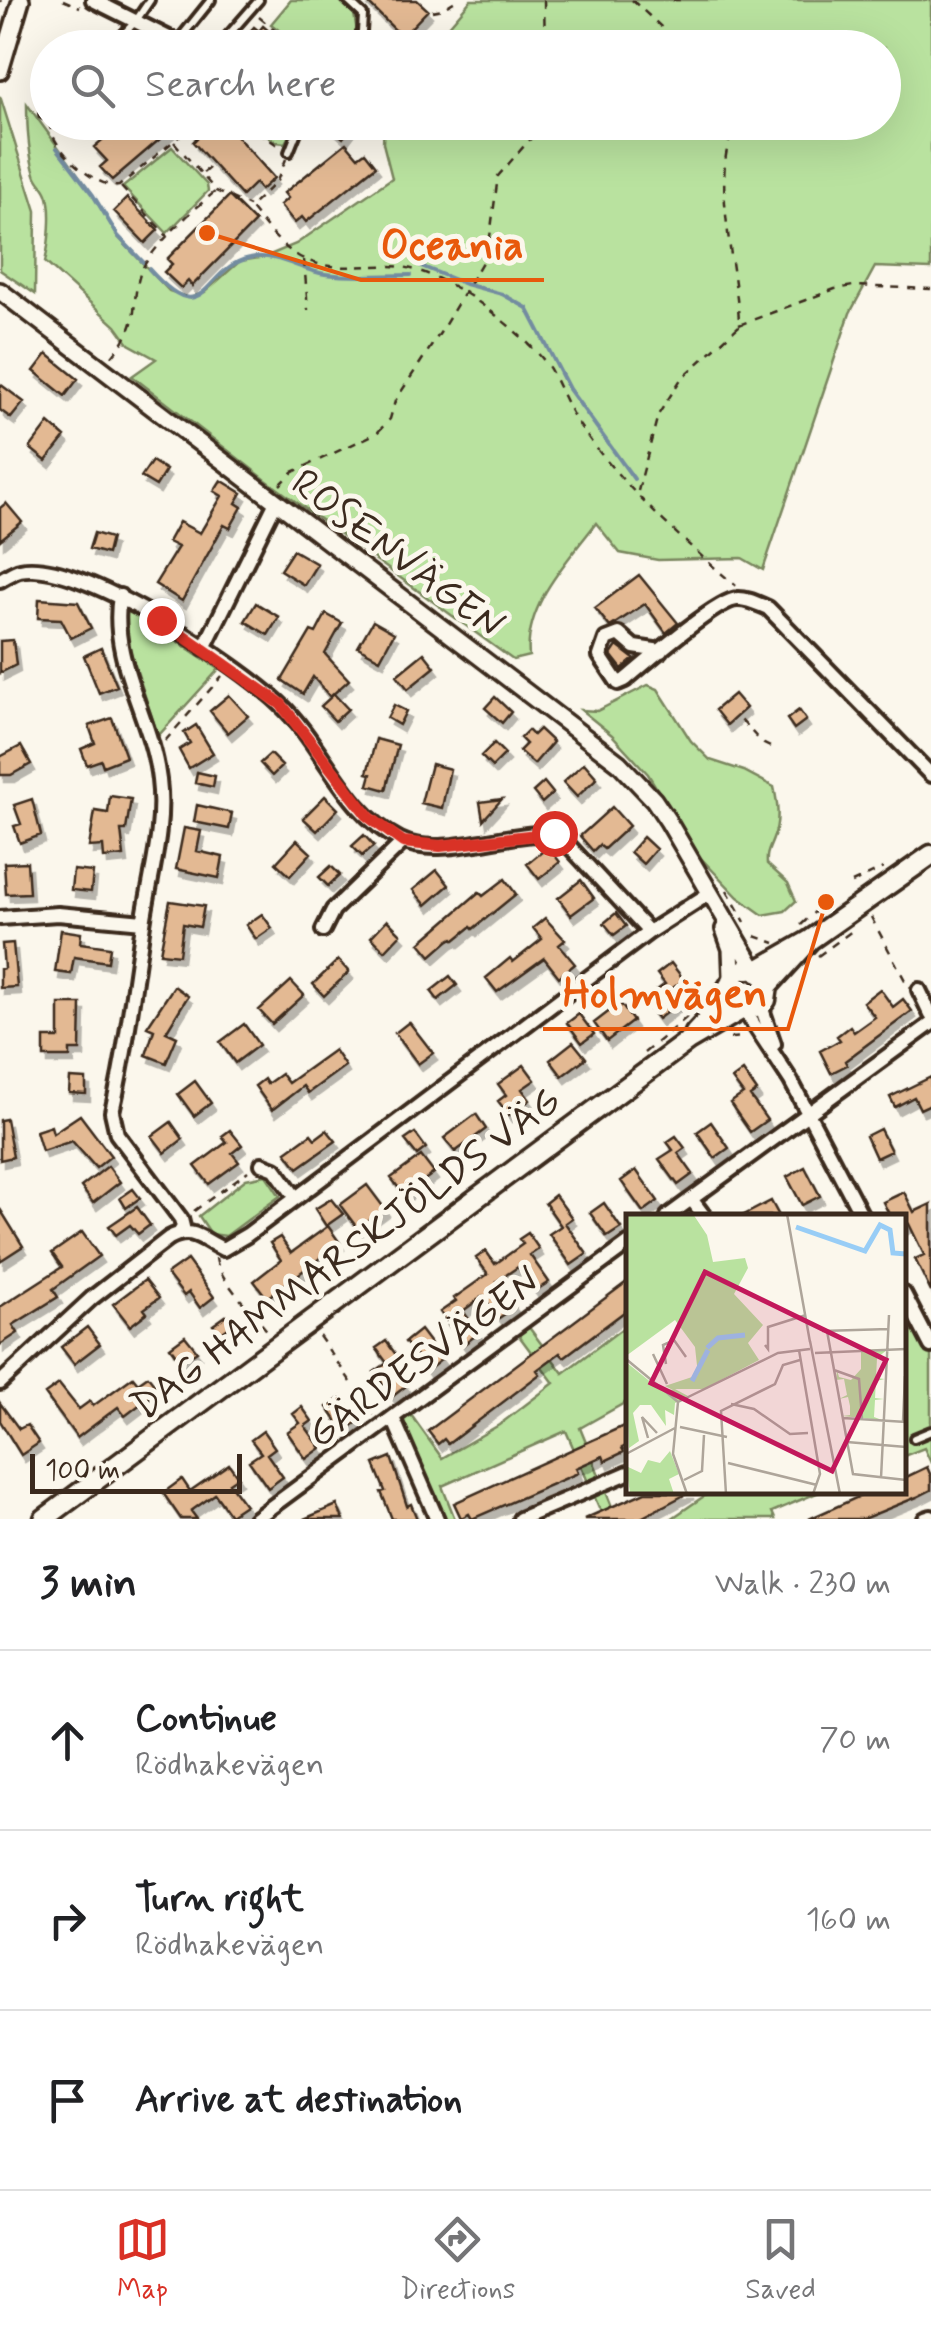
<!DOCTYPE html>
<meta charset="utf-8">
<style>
body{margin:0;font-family:Mynerve,sans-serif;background:#f6f6f6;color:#202124}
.scale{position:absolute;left:30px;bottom:25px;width:212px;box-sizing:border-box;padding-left:10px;border:5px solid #3b2a1e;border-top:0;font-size:28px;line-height:35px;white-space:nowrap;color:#3b2a1e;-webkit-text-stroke:8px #fbf7ec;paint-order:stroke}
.stop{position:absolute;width:30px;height:30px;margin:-22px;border:8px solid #d93025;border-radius:50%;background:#fff}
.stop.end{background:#d93025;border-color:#fff;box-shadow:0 2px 10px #0008}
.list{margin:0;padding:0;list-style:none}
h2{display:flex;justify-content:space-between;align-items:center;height:130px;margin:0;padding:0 40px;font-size:42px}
h2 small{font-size:32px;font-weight:400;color:#757577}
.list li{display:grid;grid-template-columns:65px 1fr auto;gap:30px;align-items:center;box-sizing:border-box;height:180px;padding:0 40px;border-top:2px solid #e0e0e0}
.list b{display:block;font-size:38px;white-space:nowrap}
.list p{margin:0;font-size:32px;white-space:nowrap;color:#757577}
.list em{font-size:32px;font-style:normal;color:#757577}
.icon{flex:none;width:55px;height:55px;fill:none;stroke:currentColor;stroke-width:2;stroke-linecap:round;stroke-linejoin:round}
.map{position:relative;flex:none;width:931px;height:1519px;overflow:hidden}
.search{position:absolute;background:#fff;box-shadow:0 10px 40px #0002;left:30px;right:30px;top:30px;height:110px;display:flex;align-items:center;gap:25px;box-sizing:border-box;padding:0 35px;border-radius:55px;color:#757577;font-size:38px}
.sheet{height:670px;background:#fff}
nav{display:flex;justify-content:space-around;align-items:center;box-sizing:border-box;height:140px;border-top:2px solid #e0e0e0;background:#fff;font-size:28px;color:#757577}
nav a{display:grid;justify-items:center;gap:5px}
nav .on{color:#d93025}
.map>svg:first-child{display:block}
.green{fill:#b9e29f;stroke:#7a865e;stroke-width:2.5}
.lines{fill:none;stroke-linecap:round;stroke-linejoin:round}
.stream{stroke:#738ca0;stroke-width:4}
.building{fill:#e3b993;stroke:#3b2a1e;stroke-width:2.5;filter:url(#shadow)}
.service-casing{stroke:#3b2a1e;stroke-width:14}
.minor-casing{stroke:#3b2a1e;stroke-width:20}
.tertiary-casing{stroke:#3b2a1e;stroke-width:22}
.secondary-casing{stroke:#3b2a1e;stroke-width:25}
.path{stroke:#3b2a1e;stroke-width:2.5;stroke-dasharray:8 8;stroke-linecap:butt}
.service{stroke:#fbf7ec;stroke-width:6}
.minor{stroke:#fbf7ec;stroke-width:12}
.tertiary{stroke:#fbf7ec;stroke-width:15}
.secondary{stroke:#fbf7ec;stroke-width:18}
.route{stroke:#d93025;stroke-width:12}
.labels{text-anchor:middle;stroke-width:10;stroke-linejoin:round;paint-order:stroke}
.street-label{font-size:40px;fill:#3b2a1e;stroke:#fbf7ec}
.inset-river{fill:none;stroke:#98cdf6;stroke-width:5}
.inset-road{fill:none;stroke:#aea59a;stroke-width:2.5}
.view{fill:#c2185b;fill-opacity:0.15;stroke:#c2185b;stroke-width:5}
.inset-edge{fill:none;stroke:#3b2a1e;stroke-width:5}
.leader{fill:none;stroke:#e8590c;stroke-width:4}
.callout-dot{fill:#e8590c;stroke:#fbf7ec;stroke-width:4}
.callout-label{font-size:42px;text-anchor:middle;font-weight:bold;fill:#e8590c;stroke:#fbf7ec;stroke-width:10;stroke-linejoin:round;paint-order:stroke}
</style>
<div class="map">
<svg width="931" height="1519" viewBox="0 0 931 1519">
<defs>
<filter id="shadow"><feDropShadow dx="4" dy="7" stdDeviation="0" flood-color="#0004"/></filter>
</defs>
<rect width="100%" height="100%" fill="#fbf7ec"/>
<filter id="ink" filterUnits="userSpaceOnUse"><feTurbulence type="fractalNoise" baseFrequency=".01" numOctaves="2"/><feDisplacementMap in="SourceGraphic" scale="20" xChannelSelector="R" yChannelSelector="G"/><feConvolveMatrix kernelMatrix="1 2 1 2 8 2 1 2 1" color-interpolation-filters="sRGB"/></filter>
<g filter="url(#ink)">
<!-- green -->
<path class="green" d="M291 0H339L354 14 357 31 343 47H300L271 24Z
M471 0H931V269L875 267 850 313 763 570 742 558 658 560 620 553 596 523C567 562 524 605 529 656L513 660 266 480 132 376 156 359 129 344 116 326 45 262C49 245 53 210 47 194 44 186 37 182 35 174 28 152 27 127 27 104L93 195 118 237 169 291 190 298 205 292 240 261 265 257 296 244 392 178 383 143 384 123 884 122V48L431 47Z
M0 96 36 211 35 294 0 270Z
M248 123H296L285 143 276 142Z
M172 147 207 185 208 191 167 233 123 187Z
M125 607 219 669 158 736 128 644Z
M648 685 658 689 691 741 710 760 744 771 774 787C778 805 780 822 773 839 769 850 766 853 767 864L788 883 796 901 785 911 763 915 738 897 697 854 648 774 612 735 581 710 597 711Z
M266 1175 280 1196 226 1236 211 1234 199 1216 246 1179Z
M914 1313 931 1346V1463L924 1448 904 1456V1318Z
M525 1322 563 1373 628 1324V1401L580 1428 617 1519H604L566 1431 442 1486 455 1519H437L393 1418 406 1408 442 1458 499 1425 554 1383 514 1329Z
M710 1492H819L772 1512 775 1519H671Z"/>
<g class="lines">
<!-- stream -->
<path class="stream" d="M57 148 93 195 118 236 143 262
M421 266 465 284 502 294 527 308 569 389 634 479
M149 269C208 335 201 268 250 258 276 252 300 270 325 274 353 278 384 275 411 275"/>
</g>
<!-- building -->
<path class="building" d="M365 0H417L428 10 402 37Z
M263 26 288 48H235L254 27 259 31Z
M123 122H180L112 180 100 167 107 161 94 147Z
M183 122H224L274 178 261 190 255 183 242 196 193 142 197 138Z
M325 122H355L343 138Z
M346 143 358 157 365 152 376 166 306 222 302 217 295 223 280 205 288 198 284 193Z
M229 196 255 222 192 286 188 281 181 288 164 272 172 264 167 259Z
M127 198 158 230 145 243 114 211Z
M47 354 78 379 65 396 34 371Z
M0 384 24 402 11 418 0 410Z
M49 423 65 437 46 461 30 448Z
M152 461 166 470 156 486 141 477Z
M221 480 242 493 236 503 242 507 230 528 224 525 182 601 155 584 178 547 168 542 179 522 200 533 222 496 214 491Z
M6 503 22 522 0 540V508Z
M94 533 111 538 107 554 89 549Z
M293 550 317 564 304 585 280 570Z
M639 575 678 623 666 633 645 604 610 627 595 608Z
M39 599 78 602 91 628 71 638 61 619 38 618Z
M256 603 279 617 268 635 245 621Z
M326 614 342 623 325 654 349 680 330 697 313 677 303 694 282 680 311 631 316 633Z
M373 621 394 633 380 659 358 647Z
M13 640 16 665 0 673V641Z
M617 646 634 659 622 669 611 655Z
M101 648 117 686 99 693 84 656Z
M424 653 435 667 408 689 397 675Z
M334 694 348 709 335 721 321 706Z
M734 694 746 708 727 725 715 710Z
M229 695 248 716 228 733 210 711Z
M495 697 511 712 502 723 485 708Z
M394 705 406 711 399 725 387 718Z
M799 710 806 720 794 729 787 719Z
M112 718 126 757 103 766 101 760 87 765 81 749 95 743 89 726Z
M196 725 213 753 189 768 179 750 190 743 184 733Z
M539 729 553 742 534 764 519 751 526 744 520 738 528 730 533 735Z
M376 739 398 745 386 790 368 785 371 774 367 773Z
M494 743 505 754 492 767 481 756Z
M21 746 31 764 11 775H0V757Z
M270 754 282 766 272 776 260 763Z
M584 763 597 778 577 797 563 782Z
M431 764 450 769 442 808 421 803Z
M197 772 215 776 213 787 195 783Z
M544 782 553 793 542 803 533 792Z
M110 796 131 799 126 830H121L124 856 104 858 103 846 89 847 95 811 108 813Z
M325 796 338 809 317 831 303 818Z
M32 799 41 835 20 843 14 826 21 824 14 805Z
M502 799 483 820 480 802Z
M197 805 232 813 229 829 194 822Z
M612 807 629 826 604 849 599 845 593 851 580 836Z
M184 828 201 831 197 851 223 857 219 878 176 869Z
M364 835 374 846 362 856 352 846Z
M643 837 656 849 643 864 630 852Z
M297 840 311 853 290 876 276 863Z
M548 847 560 862 539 879 527 864Z
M27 862 29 893 6 894 4 863Z
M331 866 340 875 328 886 319 877Z
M73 870 93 872 91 892 71 890Z
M437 870 449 885 426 905 413 890Z
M505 879 516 894 473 929 471 927 455 940 453 938 448 941 431 956 420 943 479 892 483 896Z
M581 880 594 898 571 915 558 898Z
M170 901 204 906 200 927 183 924 179 955 160 953Z
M616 913 626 926 614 935 604 923Z
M262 914 272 928 256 939 246 925Z
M545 918 565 940 559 945 575 964 559 977 544 958 497 992 486 978 510 958 513 962 542 939 533 928Z
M387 920 401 934 385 951 371 937Z
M61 930 81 933 80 943 110 947 108 962 74 957 71 974 55 972Z
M13 943 17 987 0 988V969L4 968 2 944Z
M338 960 349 972 324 996 313 984Z
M671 963 684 980 670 990 679 1003 658 1019 644 1000 665 984 657 974Z
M450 976 457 985 438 1000 431 991Z
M291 981 304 995 272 1024 259 1010Z
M174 986 188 996 166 1032 177 1037 166 1063 146 1055 154 1030 147 1027Z
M880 989 893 1007 903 999 912 1011 845 1061 847 1065 831 1073 820 1051 840 1040 837 1036 850 1026 854 1032 875 1017 863 1002Z
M620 1003 633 1021 607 1041 594 1023Z
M59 1004H81L80 1050H70V1057H44V1038H59Z
M579 1014 594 1034 582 1043 567 1023Z
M409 1022 433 1053 418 1064 395 1033Z
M244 1024 259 1045 235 1063 220 1042Z
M573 1042 586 1058 562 1076 550 1060Z
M334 1050 345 1066 308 1093 303 1086 272 1110 255 1086 264 1079 267 1084 281 1074 288 1083Z
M524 1065 535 1080 522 1089 530 1100 509 1115 498 1101 506 1095 498 1084Z
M743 1071 757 1091 750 1096 767 1120 750 1132 730 1103 743 1094 732 1079Z
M931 1077V1104L920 1109 914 1097 895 1107 890 1097Z
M70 1078 86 1079V1094L69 1093Z
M195 1081 211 1103 194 1116 178 1094Z
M476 1114 486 1129 455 1152 444 1138Z
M80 1115 111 1156 96 1168 72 1141 42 1151 36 1131 51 1126 53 1133Z
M6 1119 13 1157 0 1160V1120Z
M171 1122 183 1139 165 1153 152 1136Z
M711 1122 729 1148 715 1158 697 1132Z
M880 1129 891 1151 876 1158 866 1136Z
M230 1130 242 1145 232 1153 239 1162 209 1184 195 1166 227 1142 222 1136Z
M327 1130 336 1141 298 1168 286 1152 311 1134 315 1139Z
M415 1133 426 1148 417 1155 405 1140Z
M676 1136 685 1148 678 1153 693 1174 678 1185 659 1159 673 1150 667 1142Z
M421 1156 434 1173 404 1195 391 1178Z
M108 1166 120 1182 93 1203 81 1187Z
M805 1167 820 1196 802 1205 787 1177Z
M636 1170 658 1201 643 1212 621 1181Z
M367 1185 385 1209 358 1229 340 1205Z
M133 1189 140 1198 126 1208 120 1198Z
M904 1192 914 1212 931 1204V1292L915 1259 924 1255 909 1224 904 1227V1216H890L883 1202Z
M555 1195 572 1218 565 1223 587 1254 571 1265 549 1234 561 1226 545 1203Z
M331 1199 343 1214 326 1226 315 1209Z
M771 1201 779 1216H742Z
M604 1203 621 1228 607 1237 590 1213Z
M137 1207 150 1225 138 1234 130 1225 116 1235 109 1226Z
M0 1209 23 1246 0 1261Z
M328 1226 340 1243 267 1298 254 1281 281 1260 270 1243 280 1237 291 1253Z
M82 1232 99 1256 53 1289 58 1297 13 1325 18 1333 0 1345V1307L62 1267 52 1253Z
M528 1233 539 1249 530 1255 549 1282 535 1291 518 1267 497 1281 515 1307 499 1318 483 1296 463 1311 479 1333 463 1345 440 1312 456 1301 454 1298 488 1274 476 1258 486 1251 495 1264 523 1244 519 1239Z
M187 1260 214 1297 200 1308 189 1292 184 1296 167 1274Z
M145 1280 159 1298 144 1309 147 1313 130 1326 113 1304Z
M628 1281V1309L564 1357 560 1353 537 1370 540 1374 448 1444 444 1439 438 1444 428 1431Z
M227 1315 234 1324 220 1334 213 1325Z
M87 1327 100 1344 74 1364 61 1347Z
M420 1330 442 1359 427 1371 405 1342Z
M185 1336 197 1351 181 1362 170 1347Z
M386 1341 397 1356 389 1362 406 1386 392 1397 374 1372 387 1363 376 1348Z
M148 1376 159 1390 125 1416 118 1407 77 1438 45 1394 59 1384 79 1409 90 1401 93 1406 133 1377 138 1383Z
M342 1397 359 1421 344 1432 327 1407Z
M0 1403 19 1429 27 1425 39 1443 21 1455 0 1421Z
M302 1407 312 1421 305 1426 321 1448 306 1459 287 1432 300 1423 293 1414Z
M628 1424V1445L622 1448 624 1452 605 1461 603 1456 576 1468 578 1473 472 1519 469 1514 461 1518 454 1503Z
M263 1431 275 1448 267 1454 283 1477 268 1488 249 1461 261 1453 251 1440Z
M391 1457 407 1506 411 1504 417 1519H392L386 1504 381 1492 385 1491 374 1464Z
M229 1464 238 1477 229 1483 245 1505 230 1515 215 1494 191 1511 197 1519H181L163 1493 182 1479 190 1491Z
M927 1467 931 1476V1490L917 1497 863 1519H809L869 1492H904V1478Z
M645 1492H690L639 1519H584Z
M337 1505 343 1519H304Z"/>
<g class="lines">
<!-- service casing -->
<g class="service-casing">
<path id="service" d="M347 0 363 15 362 32 351 48
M178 41 211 0
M110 48 135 22 150 0
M217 48 259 0
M44 114 48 110
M289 152 301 122
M914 1438 931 1431"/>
</g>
<!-- minor casing -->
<g class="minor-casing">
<path id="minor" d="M93 0 177 42
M0 580C6 577 14 571 20 570 78 557 238 664 280 704 323 744 345 813 400 840 442 861 518 827 559 835L649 932
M120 596C109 661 152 717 159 780 165 829 150 876 143 924 134 987 126 1050 112 1112L117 1134 181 1219 183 1227 180 1232
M204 648 276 502
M661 651 634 647 619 634 606 639 600 656 618 683 625 680C644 664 717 600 737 599 747 598 758 604 768 608L931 775
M0 918 58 914 143 922
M323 930 333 910 403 842
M919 990 931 1015
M761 1006 774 1044
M745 1011 791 1081 862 1216
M262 1164 275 1169 296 1198
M692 1200 704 1216
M668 1216 931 1024
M904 1294 931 1346
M0 1383 92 1298 169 1238C192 1225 203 1240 223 1249L247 1235 649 932 710 893
M393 1418 437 1519
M255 1519 628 1244
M520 1519 628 1473
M925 1519 931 1517"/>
</g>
<!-- tertiary casing -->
<g class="tertiary-casing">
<path id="tertiary" d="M0 71 21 0
M0 291 619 763 654 800 668 821 754 968
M724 929 731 949 732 976"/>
</g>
<!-- secondary casing -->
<g class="secondary-casing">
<path id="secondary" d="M759 969 810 940 931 855
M695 1033 709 1018 738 971 754 968 765 978
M44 1519 688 1041 741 1010 761 1006 766 1000 768 986 810 940"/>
</g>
<!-- path -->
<path class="path" d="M63 0 80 7
M544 0 545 48
M632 0 684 48
M672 0H680
M0 2 1 0
M432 11 442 9 457 0
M259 17 296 48
M50 122C48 146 96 189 119 186L197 122
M244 122 280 147
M174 142 216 191 249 206
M286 159 277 181 250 207C264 225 278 244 298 256 332 275 366 262 402 267 423 270 447 282 465 293 488 307 537 347 550 369 561 389 568 410 582 429 624 488 681 539 736 586
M203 173 210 167
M121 187 167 236
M304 260 308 310
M739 325 835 289 853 286 931 289
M112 356C143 321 129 310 140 274 149 249 195 208 216 191
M280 485 293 472 377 433 390 419 395 401 440 333 488 252 498 176 545 122
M638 491 658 415 681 379 739 326C739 275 705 159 740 122
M741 720 762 743 772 748
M165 741 222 676
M852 883 883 868
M727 890 745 922
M871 917 907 984
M801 925 822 905
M755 936 775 943
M818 956 856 928
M730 1038 746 1037
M644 1053 687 1017
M194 1211 248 1171
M216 1258C218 1279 254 1313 268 1332
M319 1336 374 1415"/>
<!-- service -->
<use href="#service" class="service"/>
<!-- minor -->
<use href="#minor" class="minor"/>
<!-- tertiary -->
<use href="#tertiary" class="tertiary"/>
<!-- secondary -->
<use href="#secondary" class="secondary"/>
</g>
</g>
<g class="lines" filter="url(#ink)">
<!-- route -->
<path class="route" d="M161 620 281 704 369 817 403 842 440 846 554 833"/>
</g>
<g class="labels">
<!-- street labels -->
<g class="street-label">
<text transform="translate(399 553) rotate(37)" y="14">ROSENVÄGEN</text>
<text transform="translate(345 1252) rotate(-37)" y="14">DAG HAMMARSKJÖLDS VÄG</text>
<text transform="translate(423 1356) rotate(-36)" y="14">GÄRDESVÄGEN</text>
</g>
</g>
<!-- overview -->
<g transform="translate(626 1214)">
<rect width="280" height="280" fill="#fbf7ec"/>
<path d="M0 0H67L81 21 87 48 119 44 122 54 108 80 137 111 122 129 133 146 78 175H49L62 182 49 189 48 201 39 196 40 212 25 191H14L7 199 13 227 3 234 0 148 32 174 47 176 39 172 72 161 69 133 49 106 0 142ZM262 135 251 144 250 164 259 165 250 167 249 184 258 185 249 186 248 203 256 206 216 202 224 201V192L222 183 213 185 221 181 218 165 210 166 211 156 213 163 225 166 235 155V136ZM44 237 53 260 43 265 48 280 4 279 0 252 15 259 22 246 34 249Z" fill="#b9e29f"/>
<path class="inset-river" d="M170 13 239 37 254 11 264 16 267 39 280 40M81 134 92 124 119 121M66 167 82 136"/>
<path class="inset-road" d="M161 0 184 128M196 117 263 115M201 117 227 260 280 266M184 127 214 280M139 131 142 135V113L180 101M173 136 194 260 187 280M189 139 280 135M27 140 41 170M0 145 52 188M40 150 37 131 48 126 60 143M208 156 233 165 236 205M52 188 152 139 184 135M52 188 47 240 61 280M105 190 128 195 164 220 182 219M217 204 280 208M277 207 279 162M54 213 101 223M22 224 16 203 31 219M221 228 280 233M0 240 49 214M102 249 191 271M255 264 263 101M58 266 76 257 78 221M100 280 95 197 149 170 157 151 174 146"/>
<path class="view" d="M79 58 260 146 206 257 25 169Z"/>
<rect width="280" height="280" class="inset-edge"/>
</g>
<!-- callouts -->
<path class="leader" d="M207 233L361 280H544M826 902L788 1029H543"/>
<g class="callout-dot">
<circle cx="207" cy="233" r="10"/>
<circle cx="826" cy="902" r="10"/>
</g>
<g class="callout-label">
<text x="452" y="259">Oceania</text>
<text x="665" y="1007">Holmvägen</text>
</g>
</svg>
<div class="scale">100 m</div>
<div class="stop" style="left:554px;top:833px"></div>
<div class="stop end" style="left:161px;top:620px"></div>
<div class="search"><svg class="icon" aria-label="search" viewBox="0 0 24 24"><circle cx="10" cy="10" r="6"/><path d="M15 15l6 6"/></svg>Search here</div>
</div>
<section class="sheet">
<h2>3 min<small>Walk · 230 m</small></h2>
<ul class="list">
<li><svg class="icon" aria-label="ahead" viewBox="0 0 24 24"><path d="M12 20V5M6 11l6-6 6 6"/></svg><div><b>Continue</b><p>Rödhakevägen</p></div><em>70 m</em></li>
<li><svg class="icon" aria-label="right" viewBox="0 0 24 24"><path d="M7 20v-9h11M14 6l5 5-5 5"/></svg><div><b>Turn right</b><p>Rödhakevägen</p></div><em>160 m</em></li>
<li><svg class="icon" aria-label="arrive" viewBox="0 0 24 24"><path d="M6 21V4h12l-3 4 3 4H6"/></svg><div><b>Arrive at destination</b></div></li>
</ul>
</section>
<nav>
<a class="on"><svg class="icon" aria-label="map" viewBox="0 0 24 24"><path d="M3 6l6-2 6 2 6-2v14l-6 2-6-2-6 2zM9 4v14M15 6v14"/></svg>Map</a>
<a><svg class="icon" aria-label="directions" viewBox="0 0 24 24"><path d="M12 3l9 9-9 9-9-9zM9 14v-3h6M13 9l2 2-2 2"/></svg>Directions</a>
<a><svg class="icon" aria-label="saved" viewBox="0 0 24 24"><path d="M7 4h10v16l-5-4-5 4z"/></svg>Saved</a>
</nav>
